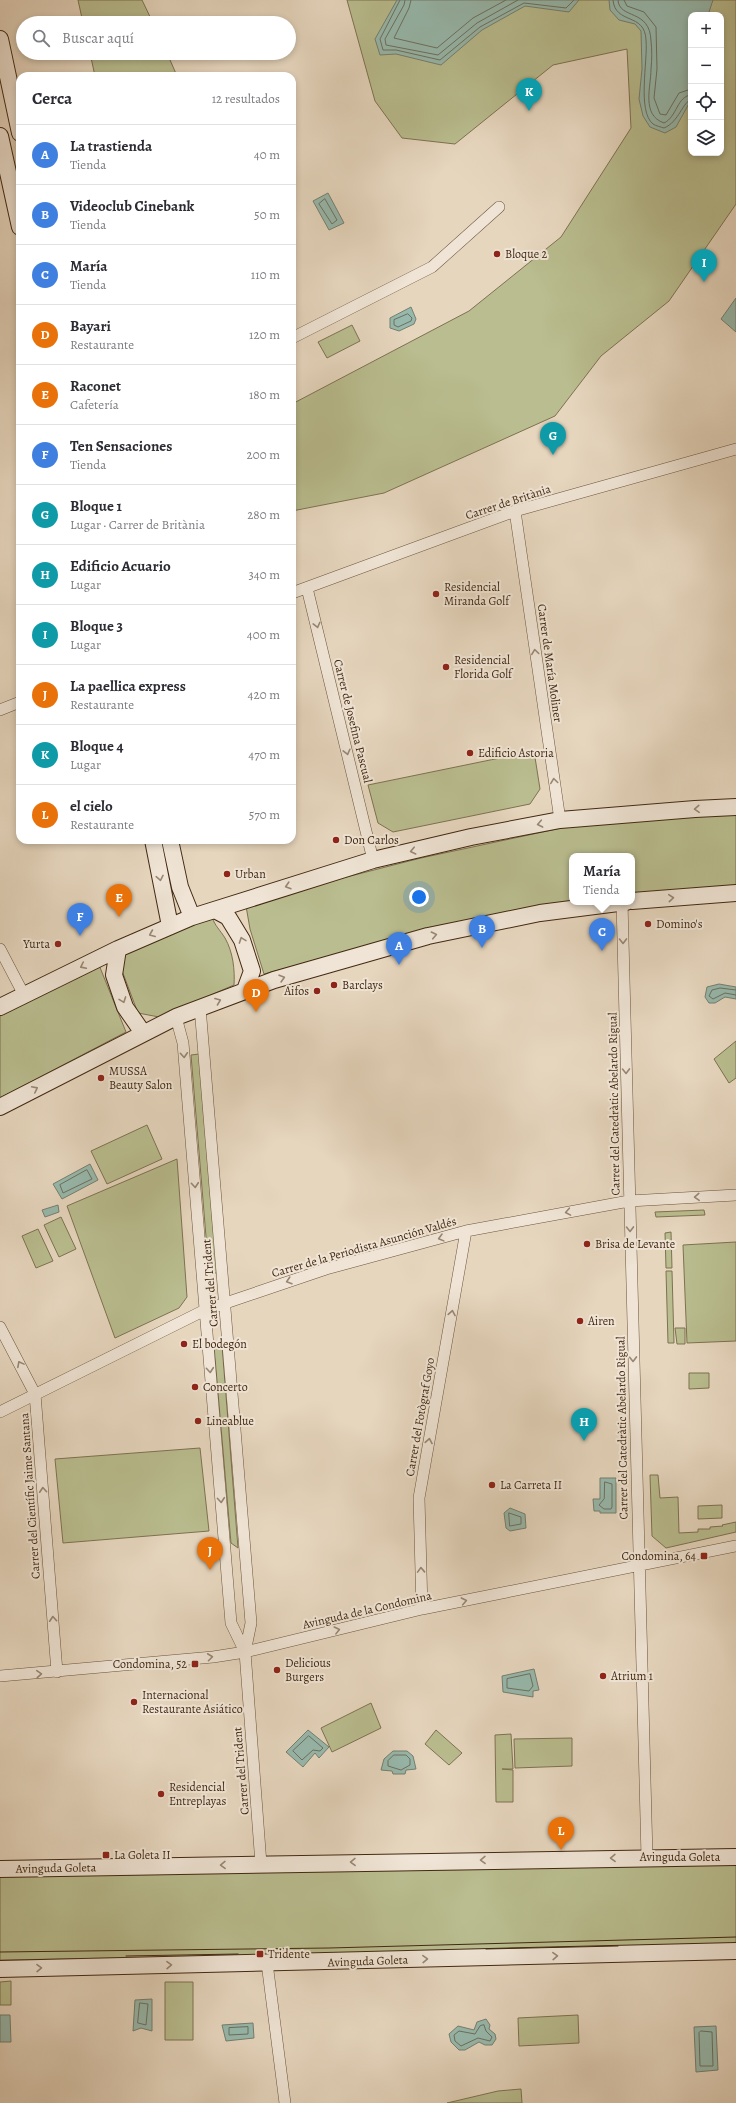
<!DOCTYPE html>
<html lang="es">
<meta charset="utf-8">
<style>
body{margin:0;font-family:Alegreya,serif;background:#f2f2f3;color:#2b2b33}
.controls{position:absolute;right:12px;top:12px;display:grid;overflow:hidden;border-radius:8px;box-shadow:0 2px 6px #0003}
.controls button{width:36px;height:36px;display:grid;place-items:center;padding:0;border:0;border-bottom:1px solid #e1e1e2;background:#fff;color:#2b2b33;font:20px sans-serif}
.you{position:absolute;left:419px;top:897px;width:14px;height:14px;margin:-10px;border:3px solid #fff;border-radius:50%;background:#1a73e8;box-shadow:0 0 0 6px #1a73e833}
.badge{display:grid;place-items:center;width:26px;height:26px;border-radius:50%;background:#db2777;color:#fff;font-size:13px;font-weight:700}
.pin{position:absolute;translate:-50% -33px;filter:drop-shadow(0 1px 2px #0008)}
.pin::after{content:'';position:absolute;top:21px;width:14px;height:12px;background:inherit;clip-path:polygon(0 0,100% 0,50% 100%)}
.popup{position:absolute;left:569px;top:853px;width:66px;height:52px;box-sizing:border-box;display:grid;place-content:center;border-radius:8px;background:#fff;filter:drop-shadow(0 1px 3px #0005);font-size:13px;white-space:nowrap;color:#7c7c81}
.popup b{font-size:15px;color:#2b2b33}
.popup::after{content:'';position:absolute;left:50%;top:100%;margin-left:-8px;border:8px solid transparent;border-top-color:#fff}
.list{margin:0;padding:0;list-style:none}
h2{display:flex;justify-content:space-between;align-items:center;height:52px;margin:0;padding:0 16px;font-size:17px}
h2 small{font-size:13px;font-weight:400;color:#7c7c81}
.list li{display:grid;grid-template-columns:26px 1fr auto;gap:12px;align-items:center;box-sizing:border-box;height:60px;padding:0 16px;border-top:1px solid #e1e1e2}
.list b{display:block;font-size:15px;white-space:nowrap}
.list p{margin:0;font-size:13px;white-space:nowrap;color:#7c7c81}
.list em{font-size:13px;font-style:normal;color:#7c7c81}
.icon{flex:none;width:22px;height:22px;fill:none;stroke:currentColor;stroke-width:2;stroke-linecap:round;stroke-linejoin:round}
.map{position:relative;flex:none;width:736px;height:2103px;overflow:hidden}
.search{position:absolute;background:#fff;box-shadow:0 2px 6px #0003;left:16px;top:16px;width:280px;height:44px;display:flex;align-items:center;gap:10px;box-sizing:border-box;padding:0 14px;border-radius:22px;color:#7c7c81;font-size:15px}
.panel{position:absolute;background:#fff;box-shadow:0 2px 6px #0003;left:16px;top:72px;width:280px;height:772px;border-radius:12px}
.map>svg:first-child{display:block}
.green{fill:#b9bd8f;stroke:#7e7250;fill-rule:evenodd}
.water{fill:#97b9ad;stroke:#757f6f}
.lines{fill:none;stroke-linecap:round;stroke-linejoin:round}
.shore{stroke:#6c705f;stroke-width:1}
.street-casing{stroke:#6b543c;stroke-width:12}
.secondary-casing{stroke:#422811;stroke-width:18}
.street{stroke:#efe4d5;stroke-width:11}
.secondary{stroke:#efe4d5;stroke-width:16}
.tram{stroke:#422811;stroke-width:1}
.oneway{stroke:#988673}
.poi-dot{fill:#8f2418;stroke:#efe4d5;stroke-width:1.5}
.labels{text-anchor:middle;stroke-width:4;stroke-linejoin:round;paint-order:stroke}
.poi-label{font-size:12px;fill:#422811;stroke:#efe4d5;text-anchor:start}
.street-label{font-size:12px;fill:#422811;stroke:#efe4d5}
</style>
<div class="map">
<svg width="736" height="2103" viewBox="0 0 736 2103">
<rect width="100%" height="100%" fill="#e6d6be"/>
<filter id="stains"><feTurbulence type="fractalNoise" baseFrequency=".005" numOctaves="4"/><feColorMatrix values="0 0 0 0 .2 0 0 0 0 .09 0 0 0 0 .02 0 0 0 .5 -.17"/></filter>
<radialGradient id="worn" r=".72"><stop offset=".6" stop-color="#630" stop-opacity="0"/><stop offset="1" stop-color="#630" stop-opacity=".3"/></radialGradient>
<!-- green -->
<path class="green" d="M78 0H142L153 23H83Z
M347 0H736V204L669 301 601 356 555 416 384 493 292 511V404L469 311 561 237 631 128 627 49 553 65 455 144 402 138 375 101ZM691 15H721V153H691Z
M90 53H167L177 76H95Z
M352 325 360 341 327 358 318 342Z
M534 751 540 789 530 804 393 832 378 823 368 785Z
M736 812V888L632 896V856H572V902L421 931 264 974 250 929 246 906 327 882 421 858 566 827Z
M212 917C215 926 220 930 225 938 233 952 235 970 234 985L159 1017 138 1013 121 968 127 951Z
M99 965 126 1032 0 1098V1016Z
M736 1041V1078L729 1083 714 1059Z
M199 1054 217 1273H209L191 1055Z
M147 1125 162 1159 107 1184 91 1151Z
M177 1159 187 1297 179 1308 115 1338 67 1206Z
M704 1210 705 1215 656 1217 655 1212Z
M61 1217 76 1249 59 1257 44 1225Z
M38 1229 53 1261 36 1268 22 1236Z
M671 1232 672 1268H666L665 1233Z
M736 1242V1341L687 1343 683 1245Z
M666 1271H672L674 1343H668Z
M675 1328H685V1344H677Z
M222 1345 238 1548 231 1543 214 1346Z
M689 1373H709V1388L689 1389Z
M200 1448 209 1531 63 1543 55 1459Z
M650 1475H658L660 1498 678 1497 679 1533 698 1532V1529H710V1527L723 1526 722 1525 736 1522V1532L666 1548 652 1536Z
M722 1505V1518L698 1519V1506Z
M371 1703 381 1728 332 1752 321 1728Z
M436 1730 462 1753 449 1765 425 1744Z
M511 1734 513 1769H502L513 1770V1802H496L495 1735Z
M572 1738V1766L515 1768 514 1739Z
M736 1864V1945L731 1948 0 1960V1874Z
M11 1981V2005H0V1982Z
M165 1982H193V2040H165Z
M578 2015 579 2043 519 2046 518 2018Z
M521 2089 522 2103H447L498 2091Z"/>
<!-- water -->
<path class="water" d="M397 0H579L569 12 525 6 482 30 441 65 396 54 380 55 375 39Z
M609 0H713L708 15H691V100L676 127 665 133 650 127 643 116 639 99 642 69 641 31 635 24 619 20 610 10Z
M328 193 344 223 329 230 313 201Z
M736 298V332L721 319Z
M411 307 416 319 414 324 399 331 390 328V318Z
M719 984 736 987V999L725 997 715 1003H709L705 997 707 987Z
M90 1164 98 1180 62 1199 53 1184Z
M58 1205 59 1212 45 1217 42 1210Z
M600 1478H616V1513H600V1511H594L593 1499H600Z
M510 1508 525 1514 526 1528 510 1531 506 1528 504 1513Z
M534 1669 539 1690 533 1691V1697L503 1692 502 1676Z
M308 1730 329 1747 319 1758 315 1753 303 1767 286 1752Z
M393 1751H407L413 1756 416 1769 406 1770 405 1774H393L392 1771 381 1770 384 1759Z
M152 1999V2031L141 2028 133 2031 135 2000Z
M0 2015H10L11 2042H0Z
M486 2019 490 2025 489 2029 495 2034 496 2039 492 2045H485L479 2042 465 2050H459L451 2042 449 2034 458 2026 474 2030 477 2022Z
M253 2023 254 2038 226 2041 222 2025Z
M716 2026 718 2070 696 2072 694 2027Z"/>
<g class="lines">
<!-- shore -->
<path class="shore" d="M400 0 380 39 383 50H396L440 60 480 27 524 3 566 8 574 0
M405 0 404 5 385 39 386 45 438 55 477 23 518 0
M411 0 409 8 394 38 437 48 473 18 506 0
M613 0C615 25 645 12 646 40 648 61 637 111 653 124 656 126 661 127 664 128 679 122 683 101 691 100
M618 0C619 20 650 8 651 41 652 50 652 59 651 69 651 87 641 115 664 123 677 117 677 96 691 95
M624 0 627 6 644 12 656 27 657 69 654 98 660 114 666 115 679 93 691 89
M325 199 337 220 332 224 319 204Z
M408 314 412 318 411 321 398 327 394 325V320Z
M736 990 720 988 712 990 709 996 713 999 725 993 736 995
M87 1170 92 1179 63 1193 60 1185Z
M605 1482 612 1484V1507L611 1509H604L599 1505 604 1499Z
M509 1513 521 1517V1524L510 1526Z
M530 1674 533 1686 529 1691 507 1688V1679Z
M309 1736 323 1748 320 1751 313 1750 302 1760 293 1751Z
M394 1755H406L410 1759V1765L401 1770 388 1766V1761Z
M140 2003 148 2004 146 2025 138 2023Z
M484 2025 486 2031 492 2037 490 2041 478 2038 461 2046 455 2041 454 2035 459 2031 475 2034 480 2026Z
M248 2027V2034L229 2035V2028Z
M701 2031 712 2032 713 2066H700L699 2033Z"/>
<!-- street casing -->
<g class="street-casing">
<path id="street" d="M292 338 432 267 499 207
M515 511 560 820
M307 588 373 860
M292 593 515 511 736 449
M0 710 20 702
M622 902 647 1857
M0 949 24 995
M200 1007 251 1623 245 1652 261 1864
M176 1017 183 1043 231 1623 245 1652
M0 1327 35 1394 57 1672
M0 1412 205 1310 326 1269 466 1231 629 1201 736 1195
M422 1609 419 1498 466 1231
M0 1676 213 1657 245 1652 422 1609 736 1546
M267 1963 285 2103"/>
</g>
<!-- secondary casing -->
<g class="secondary-casing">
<path id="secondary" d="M0 39 20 133
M0 136 20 227
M153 840 170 926
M170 840 180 887 192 917
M632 901 736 893
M215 910 228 917 242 940 252 971 245 990
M118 949 114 975 125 1007 143 1033
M0 1007 118 949 192 917 373 860 471 837 560 820 695 809 736 807
M0 1107 176 1017 274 980 428 936 540 913 626 902
M0 1869 736 1857
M0 1969 736 1951"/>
</g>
<!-- street -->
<use href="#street" class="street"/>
<!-- secondary -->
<use href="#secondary" class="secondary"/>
<!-- tram -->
<path class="tram" d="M486 1949 618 1946
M0 1952 329 1948 736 1937
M126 1956 238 1954"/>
</g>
<!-- one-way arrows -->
<defs><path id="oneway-chevron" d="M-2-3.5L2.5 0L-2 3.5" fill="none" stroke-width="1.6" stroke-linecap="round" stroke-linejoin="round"/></defs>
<g class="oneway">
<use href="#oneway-chevron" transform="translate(317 625) rotate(76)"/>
<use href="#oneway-chevron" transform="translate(535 652) rotate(-98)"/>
<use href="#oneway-chevron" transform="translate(347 752) rotate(76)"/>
<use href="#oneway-chevron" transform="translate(554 781) rotate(-98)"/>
<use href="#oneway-chevron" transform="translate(697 809) rotate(177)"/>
<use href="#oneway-chevron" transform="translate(540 824) rotate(169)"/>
<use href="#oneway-chevron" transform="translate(413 851) rotate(167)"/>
<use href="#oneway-chevron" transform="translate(160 878) rotate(79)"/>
<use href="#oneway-chevron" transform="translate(288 886) rotate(163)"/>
<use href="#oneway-chevron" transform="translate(671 898) rotate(-5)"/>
<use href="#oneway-chevron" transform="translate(152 934) rotate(157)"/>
<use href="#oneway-chevron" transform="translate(434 935) rotate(-12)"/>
<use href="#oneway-chevron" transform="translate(242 940) rotate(-110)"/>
<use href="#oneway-chevron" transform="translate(623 941) rotate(89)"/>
<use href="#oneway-chevron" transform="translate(83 966) rotate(154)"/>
<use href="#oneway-chevron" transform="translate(282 978) rotate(-16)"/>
<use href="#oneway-chevron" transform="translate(123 1000) rotate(70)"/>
<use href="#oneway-chevron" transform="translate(218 1001) rotate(-21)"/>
<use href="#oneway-chevron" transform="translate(184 1055) rotate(86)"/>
<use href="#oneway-chevron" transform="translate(626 1071) rotate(89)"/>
<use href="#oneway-chevron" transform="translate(35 1089) rotate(-27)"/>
<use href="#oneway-chevron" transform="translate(195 1185) rotate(85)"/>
<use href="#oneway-chevron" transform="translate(697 1197) rotate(177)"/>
<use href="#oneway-chevron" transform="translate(568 1212) rotate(170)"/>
<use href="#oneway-chevron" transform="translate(630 1229) rotate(89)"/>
<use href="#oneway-chevron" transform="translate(441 1238) rotate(165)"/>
<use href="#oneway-chevron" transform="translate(289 1281) rotate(162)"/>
<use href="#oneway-chevron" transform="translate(452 1313) rotate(-80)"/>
<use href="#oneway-chevron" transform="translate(633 1359) rotate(89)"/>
<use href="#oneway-chevron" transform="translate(20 1364) rotate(-118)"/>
<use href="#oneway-chevron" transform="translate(210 1370) rotate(85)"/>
<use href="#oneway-chevron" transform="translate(429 1441) rotate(-80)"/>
<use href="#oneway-chevron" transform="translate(43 1490) rotate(-94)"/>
<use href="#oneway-chevron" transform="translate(221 1500) rotate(85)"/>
<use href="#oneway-chevron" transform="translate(421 1570) rotate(-92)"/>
<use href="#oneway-chevron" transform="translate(464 1601) rotate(-11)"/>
<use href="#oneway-chevron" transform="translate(53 1619) rotate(-94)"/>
<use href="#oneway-chevron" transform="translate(337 1630) rotate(-14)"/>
<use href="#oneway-chevron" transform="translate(210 1657) rotate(-7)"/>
<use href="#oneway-chevron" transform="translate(39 1674) rotate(-4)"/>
<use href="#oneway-chevron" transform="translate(613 1858) rotate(179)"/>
<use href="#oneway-chevron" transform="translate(483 1860) rotate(179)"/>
<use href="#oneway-chevron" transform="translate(353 1862) rotate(179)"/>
<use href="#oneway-chevron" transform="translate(223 1865) rotate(179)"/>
<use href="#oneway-chevron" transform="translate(555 1956) rotate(-2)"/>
<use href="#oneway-chevron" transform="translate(425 1959) rotate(-2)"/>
<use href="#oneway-chevron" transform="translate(169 1965) rotate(-1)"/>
<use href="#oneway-chevron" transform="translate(39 1968) rotate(-1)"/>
</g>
<!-- markers -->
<g class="poi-dot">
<circle cx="497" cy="254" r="4"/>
<circle cx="436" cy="594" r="4"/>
<circle cx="446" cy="667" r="4"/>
<circle cx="470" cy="753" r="4"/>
<circle cx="336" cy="840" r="4"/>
<circle cx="227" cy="874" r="4"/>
<circle cx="648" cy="924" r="4"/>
<circle cx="58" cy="944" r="4"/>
<circle cx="334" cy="985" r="4"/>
<circle cx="317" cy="991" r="4"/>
<circle cx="101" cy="1078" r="4"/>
<circle cx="587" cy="1244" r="4"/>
<circle cx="580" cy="1321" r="4"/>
<circle cx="184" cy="1344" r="4"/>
<circle cx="195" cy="1387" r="4"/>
<circle cx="198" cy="1421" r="4"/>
<circle cx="492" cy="1485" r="4"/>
<rect x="700" y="1552" width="8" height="8" rx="2"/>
<rect x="191" y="1660" width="8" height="8" rx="2"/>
<circle cx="277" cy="1670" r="4"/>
<circle cx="603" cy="1676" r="4"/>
<circle cx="134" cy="1702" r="4"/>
<circle cx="161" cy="1794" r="4"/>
<rect x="102" y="1851" width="8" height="8" rx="2"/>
<rect x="256" y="1950" width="8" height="8" rx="2"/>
</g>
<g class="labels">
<!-- poi labels -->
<g class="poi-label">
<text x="505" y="258">Bloque 2</text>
<text x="444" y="591">Residencial<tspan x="444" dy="14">Miranda Golf</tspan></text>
<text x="454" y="664">Residencial<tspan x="454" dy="14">Florida Golf</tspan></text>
<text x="478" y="757">Edificio Astoria</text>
<text x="344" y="844">Don Carlos</text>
<text x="235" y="878">Urban</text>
<text x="656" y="928">Domino's</text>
<text x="50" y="948" text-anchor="end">Yurta</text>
<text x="342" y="989">Barclays</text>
<text x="309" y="995" text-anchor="end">Aifos</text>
<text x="109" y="1075">MUSSA<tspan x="109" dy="14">Beauty Salon</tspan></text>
<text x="595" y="1248">Brisa de Levante</text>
<text x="588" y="1325">Airen</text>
<text x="192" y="1348">El bodegón</text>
<text x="203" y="1391">Concerto</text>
<text x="206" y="1425">Lineablue</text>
<text x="500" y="1489">La Carreta II</text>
<text x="696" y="1560" text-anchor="end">Condomina, 64</text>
<text x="285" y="1667">Delicious<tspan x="285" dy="14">Burgers</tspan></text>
<text x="187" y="1668" text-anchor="end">Condomina, 52</text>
<text x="611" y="1680">Atrium 1</text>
<text x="142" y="1699">Internacional<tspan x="142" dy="14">Restaurante Asiático</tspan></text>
<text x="169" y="1791">Residencial<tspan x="169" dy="14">Entreplayas</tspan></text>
<text x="114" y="1859">La Goleta II</text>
<text x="268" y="1958">Tridente</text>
</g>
<!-- street labels -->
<g class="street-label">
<text transform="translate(508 502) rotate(-18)" y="4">Carrer de Britània</text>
<text transform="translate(550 663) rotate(82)" y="4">Carrer de María Moliner</text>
<text transform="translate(353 721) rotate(76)" y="4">Carrer de Josefina Pascual</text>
<text transform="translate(614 1104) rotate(-91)" y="4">Carrer del Catedràtic Abelardo Rigual</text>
<text transform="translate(364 1247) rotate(-16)" y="4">Carrer de la Periodista Asunción Valdés</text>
<text transform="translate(210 1283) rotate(-95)" y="4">Carrer del Trident</text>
<text transform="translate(420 1417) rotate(-80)" y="4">Carrer del Fotògraf Goyo</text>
<text transform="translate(622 1428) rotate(-91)" y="4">Carrer del Catedràtic Abelardo Rigual</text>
<text transform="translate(30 1496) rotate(-94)" y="4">Carrer del Científic Jaime Santana</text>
<text transform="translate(367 1610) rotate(-13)" y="4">Avinguda de la Condomina</text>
<text transform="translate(241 1771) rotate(-95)" y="4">Carrer del Trident</text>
<text x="680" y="1861">Avinguda Goleta</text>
<text transform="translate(56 1868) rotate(-1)" y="4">Avinguda Goleta</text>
<text transform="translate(368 1961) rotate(-2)" y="4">Avinguda Goleta</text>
</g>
</g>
<rect width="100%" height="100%" filter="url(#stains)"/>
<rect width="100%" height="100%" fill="url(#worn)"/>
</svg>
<div class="controls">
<button>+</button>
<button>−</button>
<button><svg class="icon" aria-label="locate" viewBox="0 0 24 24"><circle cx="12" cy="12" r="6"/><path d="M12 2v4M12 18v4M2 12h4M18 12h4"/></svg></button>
<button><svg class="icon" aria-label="layers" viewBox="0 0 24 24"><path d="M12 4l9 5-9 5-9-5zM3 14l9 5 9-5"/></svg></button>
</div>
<div class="you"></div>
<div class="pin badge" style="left:399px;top:965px;background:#3f7fe0">A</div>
<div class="pin badge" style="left:482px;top:948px;background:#3f7fe0">B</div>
<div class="pin badge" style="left:602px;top:951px;background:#3f7fe0">C</div>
<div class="popup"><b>María</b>Tienda</div>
<div class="pin badge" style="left:256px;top:1012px;background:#e8710a">D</div>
<div class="pin badge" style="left:119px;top:917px;background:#e8710a">E</div>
<div class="pin badge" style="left:80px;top:936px;background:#3f7fe0">F</div>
<div class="pin badge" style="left:553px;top:455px;background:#0f9aa8">G</div>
<div class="pin badge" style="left:584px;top:1441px;background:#0f9aa8">H</div>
<div class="pin badge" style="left:704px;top:282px;background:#0f9aa8">I</div>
<div class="pin badge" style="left:210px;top:1570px;background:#e8710a">J</div>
<div class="pin badge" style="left:529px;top:111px;background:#0f9aa8">K</div>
<div class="pin badge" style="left:561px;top:1850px;background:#e8710a">L</div>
<div class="search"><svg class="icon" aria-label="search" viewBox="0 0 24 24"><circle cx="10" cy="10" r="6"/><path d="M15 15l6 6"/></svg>Buscar aquí</div>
<section class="panel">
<h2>Cerca<small>12 resultados</small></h2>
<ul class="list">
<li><span class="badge" style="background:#3f7fe0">A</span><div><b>La trastienda</b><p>Tienda</p></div><em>40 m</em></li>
<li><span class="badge" style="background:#3f7fe0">B</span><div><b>Videoclub Cinebank</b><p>Tienda</p></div><em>50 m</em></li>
<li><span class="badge" style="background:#3f7fe0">C</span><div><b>María</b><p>Tienda</p></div><em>110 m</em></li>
<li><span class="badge" style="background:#e8710a">D</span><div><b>Bayari</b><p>Restaurante</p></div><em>120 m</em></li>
<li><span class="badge" style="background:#e8710a">E</span><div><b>Raconet</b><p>Cafetería</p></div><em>180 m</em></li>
<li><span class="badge" style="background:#3f7fe0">F</span><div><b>Ten Sensaciones</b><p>Tienda</p></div><em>200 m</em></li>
<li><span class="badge" style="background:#0f9aa8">G</span><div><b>Bloque 1</b><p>Lugar · Carrer de Britània</p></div><em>280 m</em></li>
<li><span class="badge" style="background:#0f9aa8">H</span><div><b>Edificio Acuario</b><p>Lugar</p></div><em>340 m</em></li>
<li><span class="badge" style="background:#0f9aa8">I</span><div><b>Bloque 3</b><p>Lugar</p></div><em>400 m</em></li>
<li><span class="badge" style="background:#e8710a">J</span><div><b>La paellica express</b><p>Restaurante</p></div><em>420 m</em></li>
<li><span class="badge" style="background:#0f9aa8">K</span><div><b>Bloque 4</b><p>Lugar</p></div><em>470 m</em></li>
<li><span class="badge" style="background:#e8710a">L</span><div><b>el cielo</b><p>Restaurante</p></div><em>570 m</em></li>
</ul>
</section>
</div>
